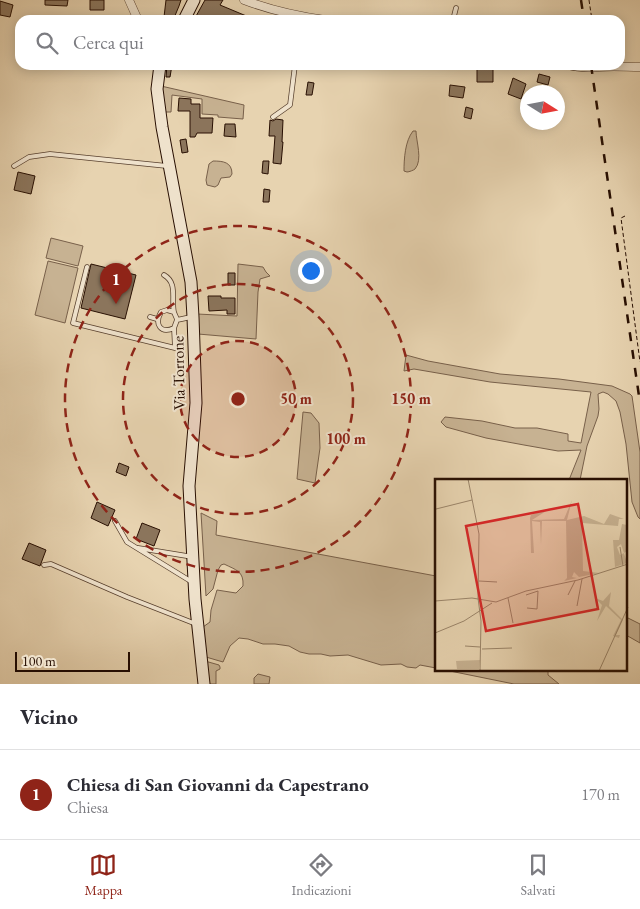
<!DOCTYPE html>
<html lang="it">
<style>
body{margin:0;font-family:"EB Garamond",serif;background:#f7f7f7;color:#2b2b33}
.compass{position:absolute;left:520px;top:85px;width:45px;height:45px;border-radius:50%;background:#fff;box-shadow:0 2px 12px #0003;rotate:101deg}
.scale{position:absolute;left:15px;bottom:12px;width:115px;box-sizing:border-box;padding-left:5px;border:2px solid #280f02;border-top:0;font-size:14px;line-height:18px;white-space:nowrap;color:#280f02;-webkit-text-stroke:4px #efe2cc;paint-order:stroke}
.you{position:absolute;left:310px;top:270px;width:18px;height:18px;margin:-12px;border:4px solid #fff;border-radius:50%;background:#1a73e8;box-shadow:0 0 0 8px #1a73e833}
.badge{display:grid;place-items:center;width:32px;height:32px;border-radius:50%;background:#8f2418;color:#fff;font-size:16px;font-weight:700}
.pin{position:absolute;translate:-50% -41px;filter:drop-shadow(0 1px 2px #0008)}
.pin::after{content:'';position:absolute;top:26px;width:18px;height:15px;background:inherit;clip-path:polygon(0 0,100% 0,50% 100%)}
.list{margin:0;padding:0;list-style:none}
h2{display:flex;justify-content:space-between;align-items:center;height:65px;margin:0;padding:0 20px;font-size:21px}
h2 small{font-size:16px;font-weight:400;color:#7c7c81}
.list li{display:grid;grid-template-columns:32px 1fr auto;gap:15px;align-items:center;box-sizing:border-box;height:90px;padding:0 20px;border-top:1px solid #e1e1e2}
.list b{display:block;font-size:19px;white-space:nowrap}
.list p{margin:0;font-size:16px;white-space:nowrap;color:#7c7c81}
.list em{font-size:16px;font-style:normal;color:#7c7c81}
.icon{flex:none;width:28px;height:28px;fill:none;stroke:currentColor;stroke-width:2;stroke-linecap:round;stroke-linejoin:round}
.map{position:relative;flex:none;width:640px;height:684px;overflow:hidden}
.search{position:absolute;background:#fff;box-shadow:0 2px 12px #0003;left:15px;right:15px;top:15px;height:55px;display:flex;align-items:center;gap:12px;box-sizing:border-box;padding:0 18px;border-radius:15px;color:#7c7c81;font-size:19px}
.sheet{height:155px;background:#fff}
nav{display:flex;justify-content:space-around;align-items:center;box-sizing:border-box;height:70px;border-top:1px solid #e1e1e2;background:#fff;font-size:14px;color:#7c7c81}
nav a{display:grid;justify-items:center;gap:2px}
nav .on{color:#8f2418}
.map>svg:first-child{display:block}
.green{fill:#c7b292;stroke:#78604a}
.building{fill:#8b755c;stroke:#280f02}
.lines{fill:none;stroke-linecap:round;stroke-linejoin:round}
.lane-casing{stroke:#58402e;stroke-width:5.5}
.street-casing{stroke:#58402e;stroke-width:9}
.secondary-casing{stroke:#280f02;stroke-width:13}
.path{stroke:#280f02;stroke-width:1;stroke-dasharray:4 2.5;stroke-linecap:butt}
.lane{stroke:#efe2cc;stroke-width:4}
.street{stroke:#efe2cc;stroke-width:8}
.secondary{stroke:#efe2cc;stroke-width:11}
.rail{stroke:#280f02;stroke-width:2.5;stroke-dasharray:9 9;stroke-linecap:butt}
.ring{fill:none;stroke:#8f2418;stroke-width:2.5;stroke-dasharray:9 6}
.labels{text-anchor:middle;stroke-width:4;stroke-linejoin:round;paint-order:stroke}
.street-label{font-size:16px;fill:#280f02;stroke:#efe2cc}
.inset-road{fill:none;stroke:#9b856a;stroke-width:1}
.view{fill:#d62828;fill-opacity:0.15;stroke:#d62828;stroke-width:2.5}
.inset-edge{fill:none;stroke:#280f02;stroke-width:2.5}
.centre{fill:#8f2418;stroke:#efe2cc;stroke-width:2.5}
.ring-label{font-size:15px;text-anchor:middle;font-weight:bold;fill:#8f2418;stroke:#efe2cc;stroke-width:4;stroke-linejoin:round;paint-order:stroke}
</style>
<div class="map">
<svg width="640" height="684" viewBox="0 0 640 684">
<rect width="100%" height="100%" fill="#e7d3b0"/>
<filter id="stains"><feTurbulence type="fractalNoise" baseFrequency=".004" numOctaves="4"/><feColorMatrix values="0 0 0 0 .2 0 0 0 0 .09 0 0 0 0 .02 0 0 0 .5 -.17"/></filter>
<radialGradient id="worn" r=".72"><stop offset=".6" stop-color="#630" stop-opacity="0"/><stop offset="1" stop-color="#630" stop-opacity=".3"/></radialGradient>
<!-- green -->
<path class="green" d="M161 86 244 105 243 119 218 117V115L202 114V99L172 95 171 112H163Z
M413 131H416C416 141 423 160 415 169 414 170 409 172 407 172L404 171C404 159 405 141 413 131Z
M213 161C223 161 232 162 232 174L230 177 221 178 218 185 215 187 207 185 206 180 209 164Z
M51 238 83 246 78 266 46 258Z
M48 261 78 268 65 323 35 315Z
M238 264 263 267 266 272 270 276 260 279 258 292 256 339 198 334 197 314 237 316Z
M406 355 428 361 500 374 559 379 612 386 630 394 632 396 640 452V519L638 517 632 502 626 444 620 412 616 401 608 394 603 392 598 394 599 409 598 416 587 446 580 480H569L581 450 558 451 524 445 486 438 446 427 441 422 445 417 482 421 515 428H537L568 434V441L581 443 591 392 490 382 414 369 404 371Z
M303 412 311 413 319 423 320 448 315 483 297 479Z
M201 513 217 521 216 535 436 576V668L420 665 416 668 407 667 401 664 381 665 348 655 330 656 321 654H309L300 652 289 646 275 644H263L248 639 239 638 230 646 223 662 206 657 203 627 210 622 211 610 217 590 236 593 243 586C244 571 236 570 224 564L221 565 218 570 213 589 206 596Z
M626 617 640 624V643L626 635Z
M205 661 219 665 220 667V669L216 671V684H208Z
M445 670H548V675L559 684H514Z
M258 674 270 677 269 684H254V678Z"/>
<!-- building -->
<path class="building" d="M45 0H68L67 6 45 5Z
M90 0H104V10H90Z
M166 0H181L179 6 174 18 164 17Z
M205 0H223L220 5 256 20H199L195 18Z
M0 1 13 5 10 17 0 15Z
M167 65H172L170 77H166Z
M477 65H493V82H477Z
M539 74 550 77 548 85 537 82Z
M513 78 526 84 521 99 508 94Z
M308 82 314 83 312 95H306Z
M450 85 465 87 463 98 449 96Z
M179 98 191 99V104H200V118H213L212 133H197L195 137H190V111H178Z
M466 107 473 109 471 119 464 117Z
M276 119 283 120 282 142H283L281 164 273 163 275 136H269L270 120 273 121Z
M225 124H235L236 137 224 136Z
M186 139 188 152 182 153 180 140Z
M263 161H269L268 174 262 173Z
M18 172 35 176 31 194 14 190Z
M264 189 270 190 269 202H263Z
M91 264 136 275 125 319 81 308Z
M228 273H235V285H228Z
M208 296H221V298H235V314H227V310L209 311Z
M119 463 129 467 126 476 116 472Z
M97 502 115 510 108 526 91 518Z
M142 523 160 530 154 546 136 539Z
M29 543 46 550 40 566 22 559Z"/>
<g class="lines">
<!-- lane casing -->
<g class="lane-casing">
<path id="lane" d="M453 20 456 8
M273 117 290 105 295 65
M14 166 29 157 50 154 167 166
M87 267 73 323 175 348 174 328 177 320C177 318 174 313 174 312 171 299 178 283 164 275
M174 312 167 310 161 312C154 325 161 334 174 328
M150 317 157 319
M177 320 191 317
M115 521 127 542 192 582
M138 548 187 556H191
M44 565 51 564 127 597 196 624"/>
</g>
<!-- street casing -->
<g class="street-casing">
<path id="street" d="M129 0 138 20
M244 0C270 10 297 16 325 20
M568 65C579 68 588 68 599 67 613 66 627 67 640 67"/>
</g>
<!-- secondary casing -->
<g class="secondary-casing">
<path id="secondary" d="M184 20 194 0
M160 65 157 89 162 127 191 282 193 317 196 403 189 486 195 599 204 684"/>
</g>
<!-- path -->
<path class="path" d="M589 0 592 20
M625 216 621 218 640 362"/>
<!-- lane -->
<use href="#lane" class="lane"/>
<!-- street -->
<use href="#street" class="street"/>
<!-- secondary -->
<use href="#secondary" class="secondary"/>
<!-- rail -->
<path class="rail" d="M581 0 584 20
M591 65 640 403"/>
</g>
<!-- distance rings -->
<circle cx="238" cy="399" r="58" fill="#8f2418" fill-opacity=".12"/>
<g class="ring">
<circle cx="238" cy="399" r="58"/>
<circle cx="238" cy="399" r="115"/>
<circle cx="238" cy="399" r="173"/>
</g>
<g class="labels">
<!-- street labels -->
<g class="street-label">
<text transform="translate(178 373) rotate(-91)" y="6">Via Torrone</text>
</g>
</g>
<!-- overview -->
<g transform="translate(435 479)">
<rect width="192" height="192" fill="#e7d3b0"/>
<path d="M137 21 132 41 149 37 169 45 175 35 189 40H184L183 47 147 44 148 92 164 94 144 98 139 93 137 98 142 99 129 102 132 99 131 42H107L106 66 105 43 97 42 99 74H96L95 39 96 36 116 29 97 41 129 40ZM187 45 192 46V72L189 74 186 65 182 68 185 76 189 74 192 84 180 88 178 61H184ZM176 113 174 127 188 141 181 156H185L184 159 178 157 186 141 171 127 162 142 167 126 160 119 168 122ZM45 181 44 190H22L21 182Z" fill="#c7b292"/>
<path class="inset-road" d="M33 0 44 55 43 119M1 30 37 21M185 68 188 87M44 102 62 103M91 116 103 112 102 130 92 129M133 116 140 102M43 119 46 142 45 192M73 119 78 144M0 122 37 119 61 123 91 112 143 101 193 85M142 127 147 100M0 154 29 142 57 124M30 167 45 168M47 170 77 169M164 192 193 128"/>
<path class="view" d="M143 25 163 130 51 152 31 47Z"/>
<rect width="192" height="192" class="inset-edge"/>
</g>
<circle cx="238" cy="399" r="8" class="centre"/>
<g class="ring-label">
<text x="296" y="404">50 m</text>
<text x="411" y="404">150 m</text>
<text x="346" y="444">100 m</text>
</g>
<rect width="100%" height="100%" filter="url(#stains)"/>
<rect width="100%" height="100%" fill="url(#worn)"/>
</svg>
<svg class="compass" viewBox="-18 -18 36 36"><path d="M0-13l5 13h-10z" fill="#e53935"/><path d="M0 13l5-13h-10z" fill="#7c7c81"/></svg>
<div class="scale">100 m</div>
<div class="you"></div>
<div class="pin badge" style="left:116px;top:304px">1</div>
<div class="search"><svg class="icon" aria-label="search" viewBox="0 0 24 24"><circle cx="10" cy="10" r="6"/><path d="M15 15l6 6"/></svg>Cerca qui</div>
</div>
<section class="sheet">
<h2>Vicino<small></small></h2>
<ul class="list">
<li><span class="badge">1</span><div><b>Chiesa di San Giovanni da Capestrano</b><p>Chiesa</p></div><em>170 m</em></li>
</ul>
</section>
<nav>
<a class="on"><svg class="icon" aria-label="map" viewBox="0 0 24 24"><path d="M3 6l6-2 6 2 6-2v14l-6 2-6-2-6 2zM9 4v14M15 6v14"/></svg>Mappa</a>
<a><svg class="icon" aria-label="directions" viewBox="0 0 24 24"><path d="M12 3l9 9-9 9-9-9zM9 14v-3h6M13 9l2 2-2 2"/></svg>Indicazioni</a>
<a><svg class="icon" aria-label="saved" viewBox="0 0 24 24"><path d="M7 4h10v16l-5-4-5 4z"/></svg>Salvati</a>
</nav>
